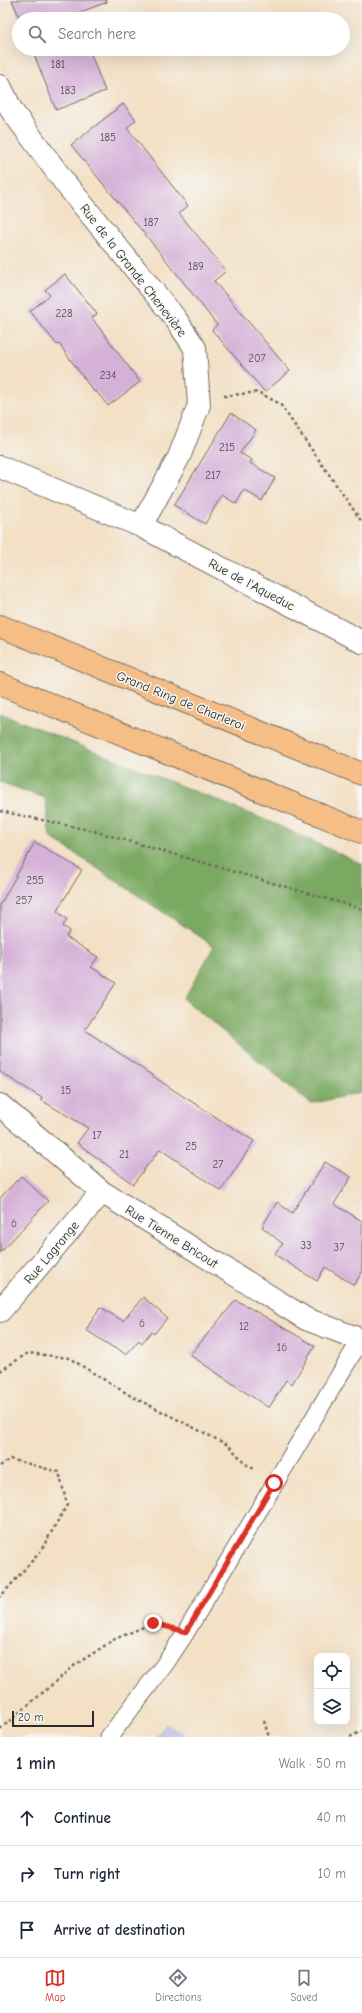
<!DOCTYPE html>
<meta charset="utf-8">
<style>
body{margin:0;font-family:"Comic Neue",sans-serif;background:#f2f2f3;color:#1f2937}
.controls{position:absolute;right:12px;bottom:12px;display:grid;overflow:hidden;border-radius:8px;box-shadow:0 4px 16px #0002}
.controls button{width:36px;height:36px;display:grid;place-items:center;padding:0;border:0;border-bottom:1px solid #e0e1e3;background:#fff;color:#1f2937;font:20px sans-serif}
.scale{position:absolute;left:12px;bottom:10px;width:82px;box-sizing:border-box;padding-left:4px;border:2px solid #2b2b2b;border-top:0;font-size:11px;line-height:14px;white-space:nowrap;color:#2b2b2b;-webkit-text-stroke:3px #f6f6f2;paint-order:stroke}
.stop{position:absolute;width:12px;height:12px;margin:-9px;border:3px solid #d93025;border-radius:50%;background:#fff}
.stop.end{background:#d93025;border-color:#fff;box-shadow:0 1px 4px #0008}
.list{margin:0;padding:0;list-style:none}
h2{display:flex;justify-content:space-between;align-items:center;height:52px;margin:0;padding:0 16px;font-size:17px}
h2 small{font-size:13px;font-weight:400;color:#747a83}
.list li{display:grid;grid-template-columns:26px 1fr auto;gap:12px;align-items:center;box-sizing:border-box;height:56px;padding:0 16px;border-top:1px solid #e0e1e3}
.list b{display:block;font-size:15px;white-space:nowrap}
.list em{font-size:13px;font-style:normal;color:#747a83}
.icon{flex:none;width:22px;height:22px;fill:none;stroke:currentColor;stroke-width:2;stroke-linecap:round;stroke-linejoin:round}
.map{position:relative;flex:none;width:362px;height:1737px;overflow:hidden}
.search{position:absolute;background:#fff;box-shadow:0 4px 16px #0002;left:12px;right:12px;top:12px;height:44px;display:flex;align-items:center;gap:10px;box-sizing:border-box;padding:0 14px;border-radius:22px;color:#747a83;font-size:15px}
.sheet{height:220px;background:#fff}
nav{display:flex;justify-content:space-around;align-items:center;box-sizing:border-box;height:56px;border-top:1px solid #e0e1e3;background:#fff;font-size:11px;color:#747a83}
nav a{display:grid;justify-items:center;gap:2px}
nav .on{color:#d93025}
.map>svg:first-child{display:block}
.industrial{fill:#bfc2dd}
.forest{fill:#7aa962;stroke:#526a46}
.building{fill:#d5b1d8}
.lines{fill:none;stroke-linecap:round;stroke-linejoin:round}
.lane-casing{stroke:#716a61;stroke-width:19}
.street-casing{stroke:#716a61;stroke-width:24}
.highway-casing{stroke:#716a61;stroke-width:24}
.path{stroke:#716a61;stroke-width:2.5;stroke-dasharray:3 3;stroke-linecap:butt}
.lane{stroke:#fff;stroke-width:17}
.street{stroke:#fff;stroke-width:22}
.highway{stroke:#f6be87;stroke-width:22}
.route{stroke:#d93025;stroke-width:5}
.labels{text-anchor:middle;stroke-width:3;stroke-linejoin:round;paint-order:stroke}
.number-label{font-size:11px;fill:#564c56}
.street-label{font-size:13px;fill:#2b2b2b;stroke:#f6f6f2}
</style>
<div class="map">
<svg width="362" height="1737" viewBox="0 0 362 1737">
<rect width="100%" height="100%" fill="#f6f6f2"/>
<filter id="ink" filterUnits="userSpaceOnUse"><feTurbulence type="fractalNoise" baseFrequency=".025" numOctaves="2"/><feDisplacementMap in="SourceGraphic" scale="8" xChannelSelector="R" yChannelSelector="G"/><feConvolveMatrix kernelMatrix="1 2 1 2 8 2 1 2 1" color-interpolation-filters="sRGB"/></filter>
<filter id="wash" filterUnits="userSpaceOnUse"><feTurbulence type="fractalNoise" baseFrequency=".012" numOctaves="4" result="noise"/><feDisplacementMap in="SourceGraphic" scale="16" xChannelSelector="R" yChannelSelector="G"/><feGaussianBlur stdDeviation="0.9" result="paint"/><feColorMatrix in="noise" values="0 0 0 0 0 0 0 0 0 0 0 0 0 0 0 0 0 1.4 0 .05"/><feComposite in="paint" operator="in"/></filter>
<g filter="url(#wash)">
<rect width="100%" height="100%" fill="#f3e0c5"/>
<!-- industrial -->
<path class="industrial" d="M166 1723 189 1737H155Z"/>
<!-- forest -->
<path class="forest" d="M0 713 266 820 362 864V1092L311 1104 184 999 214 946 50 837 45 798 0 782Z"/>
<g id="blocks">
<!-- building -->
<path class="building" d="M12 0H106L107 2 62 19H20Z
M32 49H89L105 91 56 110Z
M123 104 136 120 127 128 188 206 179 213 226 271 214 281 290 371 265 392 212 330 217 325 166 260 71 145Z
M65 274 97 314 92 318 140 382 108 406 96 391 94 392 59 344 57 345 30 311 50 295 45 290Z
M231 413 256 430 240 453 252 460 250 463 275 478 262 501 244 490 236 504 222 495 205 524 174 505Z
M35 842 82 870 57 911 67 919 63 926 70 931 66 937 98 957 91 967 116 983 85 1030 181 1095 254 1141 221 1191 160 1149 133 1184 77 1143 88 1128 41 1100 42 1098 0 1072V905Z
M325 1162 351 1177 334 1204 362 1221V1272L354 1285 325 1267 317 1281 274 1254 283 1244 262 1227 277 1202 292 1213Z
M21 1176 48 1201 0 1253V1198Z
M143 1297 167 1318 154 1334 151 1332 142 1343 139 1340 126 1355 116 1347 114 1348 86 1330 100 1307 123 1321Z
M236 1300 315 1346 292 1384 286 1380 269 1408 190 1355Z"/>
</g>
</g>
<g filter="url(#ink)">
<use href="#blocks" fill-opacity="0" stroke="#716a61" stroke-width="1"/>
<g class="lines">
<!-- lane casing -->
<g class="lane-casing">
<path id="lane" d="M109 1737 165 1664 186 1632 361 1339"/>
</g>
<!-- street casing -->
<g class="street-casing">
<path id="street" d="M0 86 12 111 65 183 175 318 195 348 199 405 179 457 141 526
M0 467 141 526 362 642
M0 1105 102 1192 306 1319 362 1340
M0 1311 102 1192"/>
</g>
<!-- highway casing -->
<g class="highway-casing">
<path id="highway" d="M0 626 362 774
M0 684 362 832"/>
</g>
<!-- path -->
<path class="path" d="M224 396 258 392 280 404 362 522
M0 811 94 831 362 909
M0 1371 28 1353 69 1358 131 1396 228 1445 247 1465 256 1470
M0 1466 10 1459 59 1472 67 1505 40 1552 0 1597
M264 1721 269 1737
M0 1729 75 1665 115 1639 153 1623 162 1626
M350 1737 362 1731"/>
<!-- lane -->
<use href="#lane" class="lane"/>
<!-- street -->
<use href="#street" class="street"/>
<!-- highway -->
<use href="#highway" class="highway"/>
</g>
</g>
<g class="lines" filter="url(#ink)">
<!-- route -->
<path class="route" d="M153 1623 186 1632 274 1483"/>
</g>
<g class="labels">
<!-- number labels -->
<g class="number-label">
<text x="58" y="68">181</text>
<text x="68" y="94">183</text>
<text x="108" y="141">185</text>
<text x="151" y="226">187</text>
<text x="196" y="270">189</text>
<text x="64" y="317">228</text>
<text x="257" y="362">207</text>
<text x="108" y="379">234</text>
<text x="227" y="451">215</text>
<text x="213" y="479">217</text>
<text x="35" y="884">255</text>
<text x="24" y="904">257</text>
<text x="66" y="1094">15</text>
<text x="97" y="1139">17</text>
<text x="191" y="1150">25</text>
<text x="124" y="1158">21</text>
<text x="218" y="1168">27</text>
<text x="14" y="1227">6</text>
<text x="306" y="1249">33</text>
<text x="339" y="1251">37</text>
<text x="142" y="1327">6</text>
<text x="244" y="1330">12</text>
<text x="282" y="1351">16</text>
</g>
<!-- street labels -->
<g class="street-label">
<text transform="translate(134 270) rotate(52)" y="5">Rue de la Grande Chenevière</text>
<text transform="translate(252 584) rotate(28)" y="5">Rue de l'Aqueduc</text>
<text transform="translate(181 700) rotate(22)" y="5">Grand Ring de Charleroi</text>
<text transform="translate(172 1236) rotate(32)" y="5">Rue Tienne Bricout</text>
<text transform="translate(51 1252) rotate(-50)" y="5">Rue Lagrange</text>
</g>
</g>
</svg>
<div class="controls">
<button><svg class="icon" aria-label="locate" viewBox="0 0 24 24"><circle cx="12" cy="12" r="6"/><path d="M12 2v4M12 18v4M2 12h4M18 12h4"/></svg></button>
<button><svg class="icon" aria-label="layers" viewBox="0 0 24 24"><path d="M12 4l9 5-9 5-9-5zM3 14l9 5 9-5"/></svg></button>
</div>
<div class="scale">20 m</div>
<div class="stop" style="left:274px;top:1483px"></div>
<div class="stop end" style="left:153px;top:1623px"></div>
<div class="search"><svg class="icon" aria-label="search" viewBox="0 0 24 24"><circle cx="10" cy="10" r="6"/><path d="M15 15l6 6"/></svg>Search here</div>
</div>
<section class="sheet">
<h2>1 min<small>Walk · 50 m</small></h2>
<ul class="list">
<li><svg class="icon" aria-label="ahead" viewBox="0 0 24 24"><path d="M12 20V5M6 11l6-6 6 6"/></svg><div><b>Continue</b></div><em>40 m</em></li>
<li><svg class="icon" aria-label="right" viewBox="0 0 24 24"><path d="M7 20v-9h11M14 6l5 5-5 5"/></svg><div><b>Turn right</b></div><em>10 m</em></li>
<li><svg class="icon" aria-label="arrive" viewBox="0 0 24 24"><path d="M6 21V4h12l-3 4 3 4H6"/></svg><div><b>Arrive at destination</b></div></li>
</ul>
</section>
<nav>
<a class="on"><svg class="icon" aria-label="map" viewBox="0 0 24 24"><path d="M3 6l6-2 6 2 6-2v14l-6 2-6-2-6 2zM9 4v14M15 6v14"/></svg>Map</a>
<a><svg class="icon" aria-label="directions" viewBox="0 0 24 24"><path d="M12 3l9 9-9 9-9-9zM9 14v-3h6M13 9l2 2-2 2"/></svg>Directions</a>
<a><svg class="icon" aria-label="saved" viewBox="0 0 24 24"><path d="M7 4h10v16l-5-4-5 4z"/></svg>Saved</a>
</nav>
